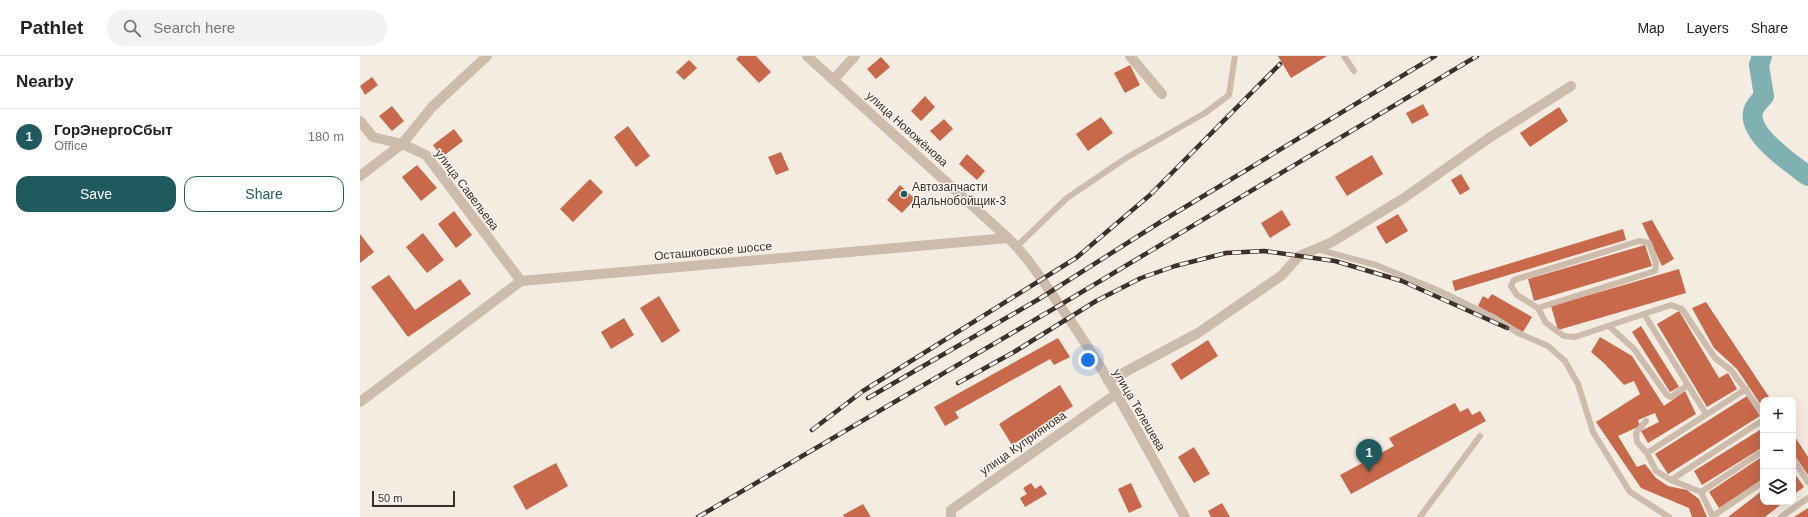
<!DOCTYPE html>
<meta charset="utf-8">
<style>
body{margin:0;font-family:Arial,sans-serif;background:#f2f2f2;color:#222}
.controls{position:absolute;right:12px;bottom:12px;display:grid;overflow:hidden;border-radius:8px;box-shadow:0 4px 16px #0002}
.controls button{width:36px;height:36px;display:grid;place-items:center;padding:0;border:0;border-bottom:1px solid #e0e0e0;background:#fff;color:#222;font:20px sans-serif}
.scale{position:absolute;left:12px;bottom:10px;width:83px;box-sizing:border-box;padding-left:4px;border:2px solid #3b302b;border-top:0;font-size:11px;line-height:14px;white-space:nowrap;color:#3b302b;-webkit-text-stroke:3px #fbf5ee;paint-order:stroke}
.you{position:absolute;left:728px;top:304px;width:14px;height:14px;margin:-10px;border:3px solid #fff;border-radius:50%;background:#1a73e8;box-shadow:0 0 0 6px #1a73e833}
.badge{display:grid;place-items:center;width:26px;height:26px;border-radius:50%;background:#1f5a5e;color:#fff;font-size:13px;font-weight:700}
.pin{position:absolute;translate:-50% -33px;filter:drop-shadow(0 1px 2px #0008)}
.pin::after{content:'';position:absolute;top:21px;width:14px;height:12px;background:inherit;clip-path:polygon(0 0,100% 0,50% 100%)}
.list{margin:0;padding:0;list-style:none}
h2{display:flex;justify-content:space-between;align-items:center;height:52px;margin:0;padding:0 16px;font-size:17px}
h2 small{font-size:13px;font-weight:400;color:#767676}
.list li{display:grid;grid-template-columns:26px 1fr auto;gap:12px;align-items:center;box-sizing:border-box;height:56px;padding:0 16px;border-top:1px solid #e0e0e0}
.list b{display:block;font-size:15px;white-space:nowrap}
.list p{margin:0;font-size:13px;white-space:nowrap;color:#767676}
.list em{font-size:13px;font-style:normal;color:#767676}
.actions{display:flex;gap:8px;padding:12px 16px}
.actions a{flex:1;padding:9px 0;border:1px solid #1f5a5e;border-radius:12px;text-align:center;font-size:14px;color:#1f5a5e}
.actions .main{background:#1f5a5e;color:#fff}
.icon{flex:none;width:22px;height:22px;fill:none;stroke:currentColor;stroke-width:2;stroke-linecap:round;stroke-linejoin:round}
.map{position:relative;flex:none;width:1448px;height:461px;overflow:hidden}
header{display:flex;align-items:center;gap:24px;box-sizing:border-box;height:56px;padding:0 20px;background:#fff;border-bottom:1px solid #e0e0e0}
header strong{font-size:19px}
nav{display:flex;gap:22px;margin-inline-start:auto;font-size:14px}
.search{width:280px;height:36px;background:#f2f2f2;display:flex;align-items:center;gap:10px;box-sizing:border-box;padding:0 14px;border-radius:22px;color:#767676;font-size:15px}
main{display:flex}
aside{flex:1;background:#fff}
.map>svg:first-child{display:block}
.lines{fill:none;stroke-linecap:round;stroke-linejoin:round}
.river{stroke:#7fb0b2;stroke-width:20}
.building{fill:#c8694b}
.service{stroke:#cdbbac;stroke-width:6}
.minor{stroke:#cdbbac;stroke-width:10}
.tertiary{stroke:#cdbbac;stroke-width:10}
.rail-casing{stroke:#3b302b;stroke-width:4.5}
.rail{stroke:#fbf5ee;stroke-width:3;stroke-dasharray:9;stroke-linecap:butt}
.poi-dot{fill:#1f5a5e;stroke:#fbf5ee;stroke-width:1.5}
.labels{text-anchor:middle;stroke-width:3;stroke-linejoin:round;paint-order:stroke}
.street-label{font-size:12px;fill:#3b302b;stroke:#fbf5ee}
.poi-label{font-size:12px;fill:#3b302b;stroke:#fbf5ee;text-anchor:start}
</style>
<header>
<strong>Pathlet</strong>
<div class="search"><svg class="icon" aria-label="search" viewBox="0 0 24 24"><circle cx="10" cy="10" r="6"/><path d="M15 15l6 6"/></svg>Search here</div>
<nav><a>Map</a><a>Layers</a><a>Share</a></nav>
</header>
<main>
<aside>
<h2>Nearby<small></small></h2>
<ul class="list">
<li><span class="badge">1</span><div><b>ГорЭнергоСбыт</b><p>Office</p></div><em>180 m</em></li>
</ul>
<div class="actions"><a class="main">Save</a><a>Share</a></div>
</aside>
<div class="map">
<svg width="1448" height="461" viewBox="0 0 1448 461">
<rect width="100%" height="100%" fill="#f4ebe1"/>
<g class="lines">
<!-- river -->
<path class="river" d="M1402 0 1399 9 1404 40C1400 45 1394 50 1393 56 1388 79 1432 108 1448 120"/>
</g>
<!-- building -->
<path class="building" d="M379 0H396L411 16 399 27 376 3Z
M918 0H967L931 22Z
M521 1 530 11 516 23 507 13Z
M329 4 337 12 324 24 316 16Z
M770 9 780 29 765 37 754 17Z
M12 21 18 29 5 39 0 30Z
M565 40 575 51 561 65 551 55Z
M1063 48 1069 59 1052 68 1046 57Z
M32 50 44 65 32 75 19 60Z
M1199 51 1208 65 1170 91 1160 77Z
M741 61 753 77 728 95 716 78Z
M584 63 593 73 580 85 570 75Z
M268 70 290 100 276 111 254 81Z
M94 73 103 85 82 101 73 89Z
M421 96 429 114 416 119 408 101Z
M607 98 625 115 617 124 599 108Z
M1012 99 1023 118 987 140 975 121Z
M57 109 77 132 61 145 42 121Z
M1101 118 1110 133 1100 139 1091 124Z
M230 123 243 136 213 166 200 153Z
M540 129 555 143 542 157 527 144Z
M922 154 931 169 910 182 901 167Z
M94 155 112 179 96 192 78 168Z
M1038 158 1048 175 1026 188 1016 171Z
M1292 164 1314 203 1302 210 1282 167Z
M1263 173 1266 184 1095 235 1092 225Z
M63 177 84 204 67 217 46 191Z
M0 178 14 196 0 207Z
M1285 189 1292 210 1174 245 1168 223Z
M1319 213 1326 237 1198 274 1191 250Z
M29 219 55 254 100 223 111 238 48 281 11 231Z
M1132 238 1172 261 1163 276 1118 250 1123 240 1128 243Z
M299 240 320 275 302 287 280 252Z
M1346 246 1411 344H1403V352L1377 313 1354 292 1332 252Z
M1319 255 1359 322 1368 317 1377 333 1347 351 1297 268Z
M264 262 274 279 251 293 241 276Z
M1281 270 1319 331 1310 336 1272 276Z
M1240 281 1272 300 1304 350 1325 335 1336 358 1288 387 1281 375 1299 366 1295 357 1278 364 1280 370 1258 380 1277 411 1285 408 1296 422 1308 430 1327 434 1339 443 1347 461H1332L1329 452 1281 432 1236 366 1280 338 1274 325 1264 329 1245 308 1231 296Z
M698 282 710 301 694 309 690 303 595 356 599 362 585 370 574 351Z
M848 284 858 300 821 324 811 308Z
M700 329 713 350 652 389 639 368Z
M1387 340 1400 360 1308 418 1295 398Z
M1095 347 1100 356 1108 352 1112 359 1120 355 1126 365 991 438 980 419 1034 390 1029 382Z
M1403 372V391L1342 429 1334 415Z
M1433 378 1448 401V419L1433 397Z
M834 391 850 418 834 427 818 401Z
M1403 400V423L1359 452 1349 436Z
M196 407 208 430 166 454 153 430Z
M1433 415 1444 431 1433 439Z
M671 427 675 433 681 429 687 438 665 451 660 442 667 438 663 432Z
M771 427 782 451 769 457 758 433Z
M1403 434V446H1424L1405 461H1368Z
M862 447 870 461H851L848 455Z
M503 448 511 461H484L483 459Z
M1448 452V461H1434Z"/>
<g class="lines">
<!-- service -->
<path class="service" d="M984 0 994 15
M657 190 707 142 766 102 845 57 869 39 875 0
M956 193 1016 209 1075 233 1135 262 1158 277 1188 290 1205 305 1218 328 1233 376 1270 436 1309 461
M1178 252 1295 215 1296 207 1289 187 1279 185 1154 224 1151 230 1157 239 1178 252 1186 267 1204 280 1215 281 1311 249 1322 253 1355 302 1371 314 1403 358
M1284 258 1346 358
M1249 270 1274 293 1307 339 1311 341 1328 329
M1286 365 1276 377 1277 386 1287 397 1296 415 1311 424 1341 436 1353 461
M1287 397 1386 333
M1433 403 1448 426
M1311 424 1403 364
M1341 436 1403 395
M1353 460 1403 426
M1060 461 1120 380
M1421 461 1448 442"/>
<!-- minor -->
<path class="minor" d="M447 0 648 182
M770 0 802 38
M473 24 495 0
M0 65 13 81 42 88 66 99 161 225
M0 120 42 88 72 51 127 0
M748 325 838 277 921 220 939 200 972 186 1044 142 1129 82 1211 30
M591 461V454L756 338"/>
<!-- tertiary -->
<path class="tertiary" d="M0 346 161 225 648 182C670 203 685 229 703 254 749 319 786 391 825 461"/>
<!-- rail casing -->
<g class="rail-casing">
<path id="rail" d="M598 327 654 296 736 245 781 222 815 210 866 197 904 195 975 205 1042 225 1147 272
M508 342 679 243 802 165 1075 0
M452 374 503 335 716 202 790 139 920 8
M338 461 700 249 1117 0"/>
</g>
<!-- rail -->
<use href="#rail" class="rail"/>
</g>
<!-- markers -->
<circle class="poi-dot" cx="544" cy="138" r="4"/>
<g class="labels">
<!-- street labels -->
<g class="street-label">
<text transform="translate(547 73) rotate(42)" y="4">улица Новожёнова</text>
<text transform="translate(107 134) rotate(53)" y="4">улица Савельева</text>
<text transform="translate(353 195) rotate(-5)" y="4">Осташковское шоссе</text>
<text transform="translate(779 354) rotate(60)" y="4">улица Телешева</text>
<text transform="translate(663 387) rotate(-35)" y="4">улица Куприянова</text>
</g>
<!-- poi labels -->
<g class="poi-label">
<text x="552" y="135">Автозапчасти<tspan x="552" dy="14">Дальнобойщик-3</tspan></text>
</g>
</g>
</svg>
<div class="controls">
<button>+</button>
<button>−</button>
<button><svg class="icon" aria-label="layers" viewBox="0 0 24 24"><path d="M12 4l9 5-9 5-9-5zM3 14l9 5 9-5"/></svg></button>
</div>
<div class="scale">50 m</div>
<div class="you"></div>
<div class="pin badge" style="left:1009px;top:416px">1</div>
</div>
</main>
